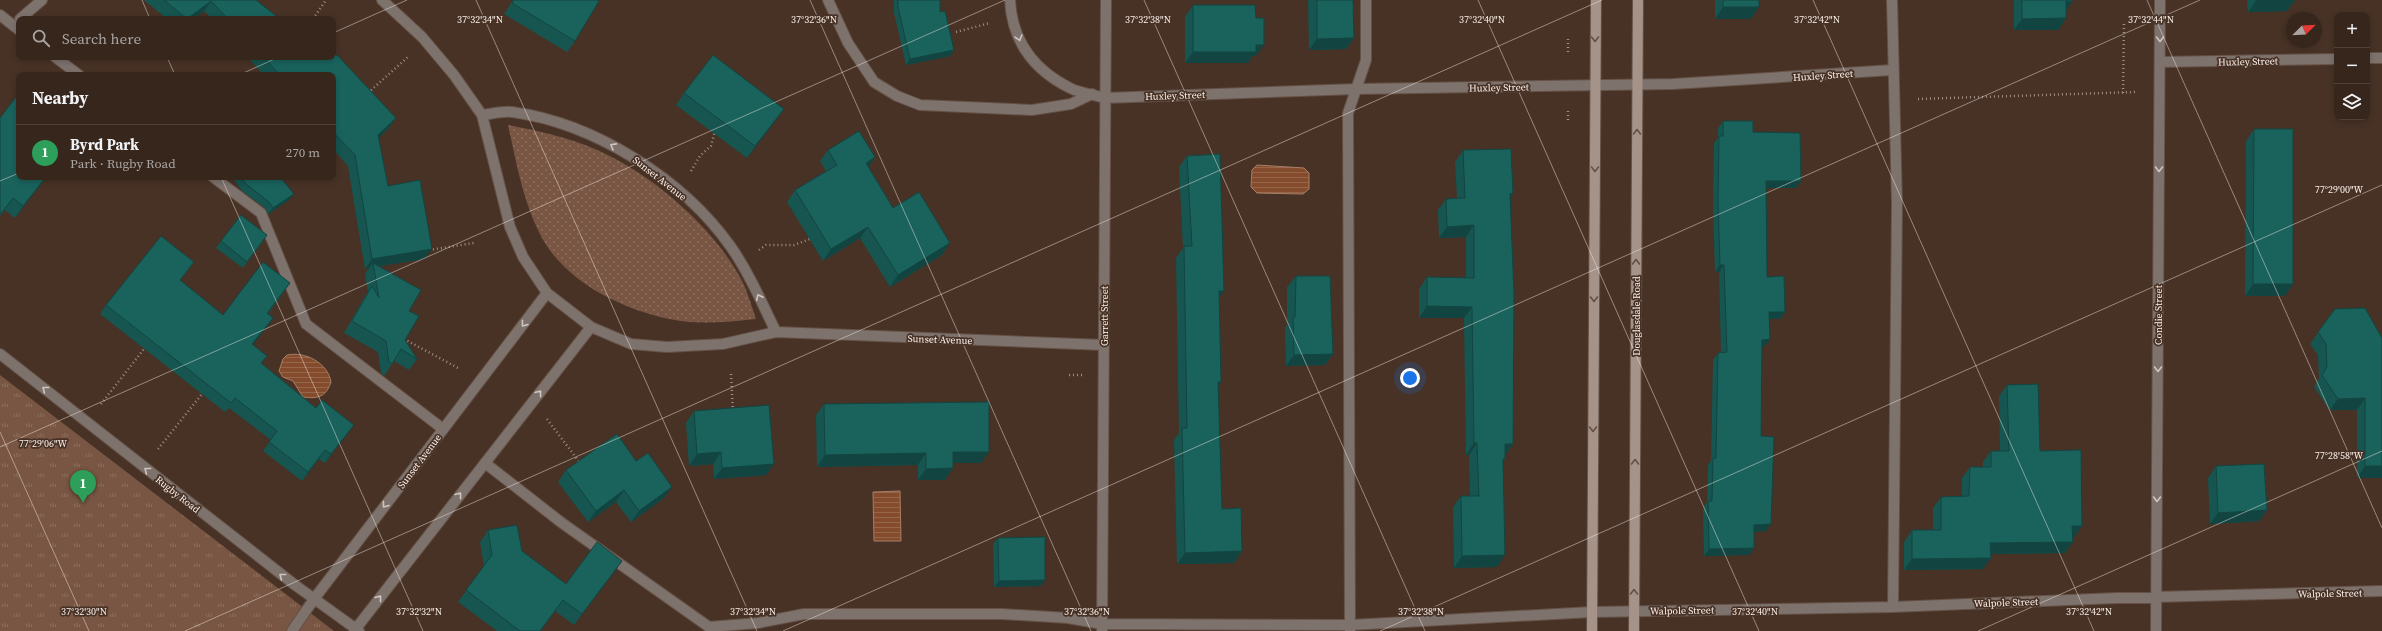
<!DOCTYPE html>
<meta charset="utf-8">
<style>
body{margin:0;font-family:"Source Serif 4",serif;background:#413229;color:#f1f3f6}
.controls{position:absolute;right:12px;top:12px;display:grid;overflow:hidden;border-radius:8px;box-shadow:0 2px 6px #0003}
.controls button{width:36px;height:36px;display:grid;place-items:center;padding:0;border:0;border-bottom:1px solid #50433b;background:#36261c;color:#f1f3f6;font:20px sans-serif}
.compass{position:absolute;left:2286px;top:12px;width:36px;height:36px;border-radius:50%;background:#36261c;box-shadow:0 2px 6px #0003;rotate:66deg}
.you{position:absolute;left:1410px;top:378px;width:14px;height:14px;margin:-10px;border:3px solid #fff;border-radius:50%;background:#1a73e8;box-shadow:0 0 0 6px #1a73e833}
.badge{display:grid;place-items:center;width:26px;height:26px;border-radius:50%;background:#57cec2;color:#fff;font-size:13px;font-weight:700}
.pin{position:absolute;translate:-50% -33px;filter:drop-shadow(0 1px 2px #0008)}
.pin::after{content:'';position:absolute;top:21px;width:14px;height:12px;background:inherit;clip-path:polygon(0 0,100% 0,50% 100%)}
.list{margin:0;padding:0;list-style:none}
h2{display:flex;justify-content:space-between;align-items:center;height:52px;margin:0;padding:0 16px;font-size:17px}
h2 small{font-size:13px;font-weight:400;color:#aaa5a3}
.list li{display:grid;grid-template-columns:26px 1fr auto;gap:12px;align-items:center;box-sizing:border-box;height:56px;padding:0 16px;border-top:1px solid #50433b}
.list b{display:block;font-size:15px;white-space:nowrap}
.list p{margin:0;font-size:13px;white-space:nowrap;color:#aaa5a3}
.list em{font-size:13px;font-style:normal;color:#aaa5a3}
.icon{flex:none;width:22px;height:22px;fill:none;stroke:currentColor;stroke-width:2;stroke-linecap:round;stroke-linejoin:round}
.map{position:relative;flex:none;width:2382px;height:631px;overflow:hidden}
.search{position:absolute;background:#36261c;box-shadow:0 2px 6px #0003;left:16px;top:16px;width:320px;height:44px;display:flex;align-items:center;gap:10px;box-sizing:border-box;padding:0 14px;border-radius:8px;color:#aaa5a3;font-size:15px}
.panel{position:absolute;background:#36261c;box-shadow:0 2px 6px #0003;left:16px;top:72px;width:320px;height:108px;border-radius:8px}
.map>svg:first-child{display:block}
.grass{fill:url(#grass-dots)}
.park{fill:url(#park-tufts)}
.water{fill:url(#water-rules);stroke:#a87e66}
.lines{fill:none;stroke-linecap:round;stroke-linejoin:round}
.lane-casing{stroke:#655146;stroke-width:12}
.street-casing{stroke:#655146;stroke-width:12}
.secondary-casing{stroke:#655146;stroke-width:12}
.path{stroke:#9f8e85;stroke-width:2.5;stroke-dasharray:1 3;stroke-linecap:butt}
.lane{stroke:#7e726d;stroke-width:10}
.street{stroke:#7e726d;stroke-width:10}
.secondary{stroke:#a5938a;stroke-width:10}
.wall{fill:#165550}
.shaded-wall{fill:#124541}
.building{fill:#1a635d;stroke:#124541}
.oneway{stroke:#d1c5c0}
.oneway2{stroke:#644f44}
.ticks{fill:none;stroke:#fdf2ec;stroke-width:1;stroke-opacity:0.45}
.labels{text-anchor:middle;stroke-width:3.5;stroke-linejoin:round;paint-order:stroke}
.street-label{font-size:10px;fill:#fdf2ec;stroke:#483226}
.ticks-label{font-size:10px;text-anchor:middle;fill:#fdf2ec;stroke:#483226;stroke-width:3.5;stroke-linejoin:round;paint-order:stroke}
</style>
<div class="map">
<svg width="2382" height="631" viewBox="0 0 2382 631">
<defs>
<pattern id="grass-dots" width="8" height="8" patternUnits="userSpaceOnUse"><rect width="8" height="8" fill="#795643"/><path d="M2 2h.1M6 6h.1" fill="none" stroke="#8d6f5e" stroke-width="1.8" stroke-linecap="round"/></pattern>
<pattern id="park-tufts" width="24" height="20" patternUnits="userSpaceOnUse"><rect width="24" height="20" fill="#795643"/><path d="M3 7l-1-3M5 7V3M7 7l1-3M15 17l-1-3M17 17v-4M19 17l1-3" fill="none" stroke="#8d6f5e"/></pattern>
<pattern id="water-rules" width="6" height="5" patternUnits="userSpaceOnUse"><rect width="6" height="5" fill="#844c2d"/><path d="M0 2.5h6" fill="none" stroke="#96664c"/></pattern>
</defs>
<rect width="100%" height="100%" fill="#483226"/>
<!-- grass -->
<path class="grass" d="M508 125C538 131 567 137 595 149 651 173 717 229 744 285 749 296 752 308 756 319 728 322 696 325 669 319 618 308 560 279 538 230 522 197 516 160 508 125Z"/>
<!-- park -->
<path class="park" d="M0 375 334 631H0Z"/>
<!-- water -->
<path class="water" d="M1257 165 1304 168 1309 173V189L1303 194 1257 193 1251 187 1252 170Z
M287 355C305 351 328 363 331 382 326 397 318 399 303 397L293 381 283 377 279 371 283 359Z
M900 491 901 541H874L873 492Z"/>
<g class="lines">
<!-- lane casing -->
<g class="lane-casing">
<path id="lane" d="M828 0 848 43 874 82 897 96 920 105 1032 110 1071 104 1092 94
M1892 0 1897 205 1893 607
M0 15 19 30
M20 19 42 0
M55 57 79 75
M213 177 261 213 306 324 443 429
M485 463 562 523 709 627 758 623 804 614H1002L1068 618 1102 624
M1350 631 1348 113 1366 60V0"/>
</g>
<!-- street casing -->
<g class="street-casing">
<path id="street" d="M382 0 422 37 454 75 482 115 510 227 523 257 547 293 591 327 631 344 667 347 723 344 776 332 1104 345
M1010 0C1012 41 1034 70 1070 88 1080 93 1094 95 1105 98L1357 89 1673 84 1892 70
M2367 58H2382
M2160 62 2337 59
M482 115C491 114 502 111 512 112 594 123 683 179 731 247 749 273 762 303 776 332
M0 354 295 585 359 631
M1102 624 1350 625 1592 612 1893 607 2117 598 2382 591
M292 631 314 599 547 293
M354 631 591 327
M1102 631 1106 0
M2156 631 2160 0"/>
</g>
<!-- secondary casing -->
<g class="secondary-casing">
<path id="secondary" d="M1592 631 1596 0
M1634 631 1638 0"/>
</g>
<!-- path -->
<path class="path" d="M313 19 326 0
M956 32 990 23
M1568 39V55
M368 93 409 56
M2123 93 2124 24
M1918 99 2137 92
M1568 120V108
M691 171 700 156 711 146 715 131
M429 250 474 243
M759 250 766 245H794L810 239
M404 339 460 369
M731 374 733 412
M1069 375H1082
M101 404 144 349
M547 419 580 463
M158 449 202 394"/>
<!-- lane -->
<use href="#lane" class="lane"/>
<!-- street -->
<use href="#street" class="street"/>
<!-- secondary -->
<use href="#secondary" class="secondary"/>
</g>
<!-- wall -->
<path class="wall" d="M144 0H256L280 19H212L204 11 193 19H167Z
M513 0H597L575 41 567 52 504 14Z
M894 0H940V12L954 50 950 56 906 65 894 13Z
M1308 0H1353L1354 38 1346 49 1309 50Z
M1715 0H1759L1751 19H1715Z
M2014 0H2072L2066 10V18L2058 30H2014Z
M2247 0H2295L2287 11 2248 12Z
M1193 5 1256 56H1252L1248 63H1185V17Z
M247 57H333L389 128 378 138 388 186 424 259 380 266 409 311 405 340 417 359 409 370 394 361 384 376 381 373 378 352 344 333 364 298 368 292 365 274 369 268 365 269 348 166 333 149V75H264Z
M684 93 776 120 747 158 676 105Z
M0 118 19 177H46L15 218 5 210 0 216Z
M1723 121 1753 132 1796 188H1766L1767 277 1785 312 1780 319H1769L1770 339 1765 346 1762 347 1761 436 1766 531 1754 532V548L1749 555 1704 556 1703 508 1707 502 1708 465 1711 460 1713 360 1718 353 1721 352 1719 272H1715L1713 208 1714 143 1718 138V128Z
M2254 129 2285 296H2245L2246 141Z
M828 150 875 157 868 167 893 208 942 255 890 287 860 238 823 261 787 202 795 190 826 171 820 161Z
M1463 150 1513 193 1510 198 1513 444 1505 455 1503 462 1497 567 1454 568 1453 507 1461 496H1470L1469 455H1466L1464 318H1419V289L1427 277 1466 278V237L1439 238 1438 210 1446 199 1457 198 1455 162Z
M1187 156 1219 297 1218 387 1222 509 1234 563 1177 564 1174 440 1179 433 1176 258 1183 248 1179 167Z
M232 177H280L289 200 268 214 265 208 242 191Z
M221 241H263L243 268 216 248Z
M188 271 180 280 223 315 290 283 268 314 273 318 253 344 262 364 347 434 325 463 319 459 302 481 263 451 271 440 229 408 225 412 100 314 106 305Z
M1296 276 1333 354 1325 365 1286 366 1285 328 1287 325V287Z
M2365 308 2382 478H2357V410H2330L2314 387 2319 378 2318 355 2310 344 2335 309Z
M2007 385 2040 451 2074 538H2073L2065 553 1991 554 1983 569 1904 570V542L1912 530H1933V508L1941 497 1962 496V478L1970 467H1983V462L1991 451H2000L1999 396Z
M824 404 981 463H953L945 480H918V465L817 467 816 415Z
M694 411 766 475 714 479 713 464 689 466 686 423Z
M636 461 664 498 631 522 616 502 588 522 558 482 566 470Z
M2216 466 2267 510 2259 521 2210 524 2208 478Z
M488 530 522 551 566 584 622 561 574 625 555 611 540 631H497L458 602 484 566 480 542Z
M998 538 1041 586 994 587 993 544Z"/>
<!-- shaded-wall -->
<path class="shaded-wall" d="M2277 0H2295L2287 11 2248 12 2256 1Z
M211 1 204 11 193 19H187Z
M2066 1 2072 2 2064 13Z
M1723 7H1759L1751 19H1715Z
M2066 18 2058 30H2014L2022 19Z
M1354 38 1346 49 1309 50 1317 39Z
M1256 45H1264L1256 56H1252L1248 63H1185L1193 52Z
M954 50 950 56 906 65 910 59Z
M784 109 776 120 747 158 755 146Z
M396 118 389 128 371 146 378 135Z
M875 157 867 169 866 163Z
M46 177 15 218 23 206Z
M1766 181H1801L1796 188H1761Z
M1513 193 1505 205 1510 194Z
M294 194 289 200 268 214 273 208Z
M1474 225 1466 237 1439 238 1447 227Z
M868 227 860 238 823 261 831 249Z
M950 243 942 255 890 287 898 275Z
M432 249 424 259 374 267 373 263 369 268 365 269 372 259Z
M1720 265H1724L1719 272H1715Z
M2253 284H2293L2285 296H2245Z
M1219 291H1224L1216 302Z
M1427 306 1472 307 1464 318H1419Z
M1769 312H1785L1780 319H1764Z
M273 318 267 327 246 353 252 344Z
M1770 339 1765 346 1757 347 1762 340Z
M1333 354 1325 365 1286 366 1294 355Z
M1218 382H1221L1213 393Z
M2365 398 2357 410H2330L2338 399Z
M354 425 347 434 325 463 331 454Z
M1474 443H1477L1469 455H1466Z
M1505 444H1513L1505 455Z
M325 450 319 459 302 481 308 472Z
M721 452 713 464 689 466 697 454Z
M953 452H989L981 463H944Z
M926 453 918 465 817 467 825 455Z
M774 464 766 475 714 479 722 468Z
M2365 466H2382V478H2357Z
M953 468 945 480H918L926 469Z
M672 487 664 498 631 522 639 511Z
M624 490 616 502 588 522 596 511Z
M2267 510 2259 521 2210 524 2218 513Z
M1771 524 1766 531 1749 532 1754 525Z
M2072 526H2082L2074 538H2065Z
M2073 542 2065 553 1983 554 1990 543Z
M1754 548 1749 555 1704 556 1709 549Z
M1242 551 1234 563 1177 564 1185 553Z
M1505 555 1497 567 1454 568 1462 556Z
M1991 558 1983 569 1904 570 1912 559Z
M622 561 614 572 574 625 582 614Z
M1045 580 1041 586 994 587 999 581Z"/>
<!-- building -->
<path class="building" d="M164 0H256L280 19H228L211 1 187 19Z
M514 0H597L599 1 575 41 512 3Z
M898 0H940V12L945 11 954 50 910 59 898 7Z
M1317 0H1353L1354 38 1317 39Z
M1723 0H1759V7H1723Z
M2022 0H2072V2L2066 1V18L2022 19Z
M2256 0H2277L2256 1Z
M1193 5H1255L1256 18H1264V45H1256V52H1193Z
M333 53 338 56 396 118 378 135 388 186 420 180 432 249 372 259 355 155 333 132V75H280L263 57H333Z
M713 55 784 109 755 146 684 93Z
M19 93V177H46L23 206 13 198 0 215V118Z
M1723 121H1753V132L1800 133 1801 181H1766L1767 277 1784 276 1785 312H1769L1770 339 1762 340 1761 436 1774 437 1771 524 1754 525V548L1709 549 1708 501H1712L1713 458H1716L1718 353 1727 352 1724 265H1720L1718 201 1719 136H1723Z
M2254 129H2293V284H2253Z
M859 131 875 157 866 163 893 208 919 192 950 243 898 275 868 227 831 249 795 190 837 165 828 150Z
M1511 149 1513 193 1510 194 1514 293 1513 444H1505V459H1503L1505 555 1462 556 1461 496H1479L1477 443H1474L1472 307 1427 306V277L1474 278V225L1447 227 1446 199 1465 198 1463 150Z
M1220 154 1224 291H1219L1221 382H1218L1222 509 1241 508 1242 551 1185 553 1182 428H1187L1184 246H1192L1187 156Z
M241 177H280L294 194 273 208 269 202 246 184Z
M241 215 267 235 247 262 221 241Z
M161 236 194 262 180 280 223 315 263 262 290 283 267 313 273 318 252 344 267 356 261 363 316 408 322 400 354 425 331 454 325 450 308 472 269 442 277 431 235 398 231 403 106 305Z
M373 263 421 290 409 311 419 316 405 340 417 359 401 349 392 364 389 362 386 341 352 321 372 286 379 298Z
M1296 276H1330L1333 354 1294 355 1293 317H1295Z
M2365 308 2382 338V466H2365V398L2338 399 2322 375 2327 367 2326 344 2318 332 2335 309Z
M2038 384 2040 451 2081 450 2082 526H2072L2073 542 1990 543 1991 558 1912 559V530H1941V497L1969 496 1970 467H1991V451H2009L2007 385Z
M989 402V452H953V468L926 469V453L825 455 824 404Z
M769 405 774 464 722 468 721 452 697 454 694 411Z
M617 434 636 461 648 453 672 487 639 511 624 490 596 511 566 470Z
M2264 464 2267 510 2218 513 2216 466Z
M517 525 522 551 566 584 597 542 622 561 582 614 563 600 540 631H520L466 590 492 555 488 530Z
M1045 537V580L999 581 998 538Z"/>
<!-- one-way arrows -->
<defs><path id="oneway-chevron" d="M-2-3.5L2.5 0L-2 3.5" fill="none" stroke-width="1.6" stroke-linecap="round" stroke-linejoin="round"/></defs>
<g class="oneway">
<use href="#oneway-chevron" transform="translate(1019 38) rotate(73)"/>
<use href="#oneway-chevron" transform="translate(2160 39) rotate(90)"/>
<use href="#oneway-chevron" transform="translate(613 146) rotate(-151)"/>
<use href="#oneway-chevron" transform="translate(2159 169) rotate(90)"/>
<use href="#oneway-chevron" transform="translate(759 297) rotate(-115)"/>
<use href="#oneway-chevron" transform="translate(524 324) rotate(127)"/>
<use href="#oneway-chevron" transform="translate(2158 369) rotate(90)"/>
<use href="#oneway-chevron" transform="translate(45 389) rotate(-142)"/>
<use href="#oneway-chevron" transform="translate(539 393) rotate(-52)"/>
<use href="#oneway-chevron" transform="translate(147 470) rotate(-142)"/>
<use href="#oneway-chevron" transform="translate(459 495) rotate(-52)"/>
<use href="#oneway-chevron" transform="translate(2157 499) rotate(90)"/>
<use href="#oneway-chevron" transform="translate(385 505) rotate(127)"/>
<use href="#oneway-chevron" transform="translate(282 576) rotate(-142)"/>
<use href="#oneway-chevron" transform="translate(379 598) rotate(-52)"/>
</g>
<g class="oneway2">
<use href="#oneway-chevron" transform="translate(1595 39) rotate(90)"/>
<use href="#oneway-chevron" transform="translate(1637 132) rotate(-90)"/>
<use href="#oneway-chevron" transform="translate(1595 169) rotate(90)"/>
<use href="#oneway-chevron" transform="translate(1636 262) rotate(-90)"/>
<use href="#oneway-chevron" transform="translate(1594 299) rotate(90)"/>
<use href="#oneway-chevron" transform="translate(1593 429) rotate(90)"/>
<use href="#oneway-chevron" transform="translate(1635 462) rotate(-90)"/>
<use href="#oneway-chevron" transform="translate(1634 592) rotate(-90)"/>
</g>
<!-- ticks -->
<path class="ticks" d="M142 0 150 19M476 0 757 631M810 0 1091 631M1144 0 1425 631M1478 0 1759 631M1813 0 2094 631M2147 0 2382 528M333 33 407 0M167 57 175 75M239 75 279 57M221 177 423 631M0 181 19 173M0 432 89 631M0 447 1005 0M185 631 1602 0M783 631 2200 0M1380 631 2382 185M1978 631 2382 451"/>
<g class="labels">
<!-- street labels -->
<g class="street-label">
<text transform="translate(2248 61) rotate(-1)" y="4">Huxley Street</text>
<text transform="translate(1823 75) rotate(-4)" y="4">Huxley Street</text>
<text transform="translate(1499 87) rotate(-1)" y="4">Huxley Street</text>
<text transform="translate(1175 95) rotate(-2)" y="4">Huxley Street</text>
<text transform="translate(660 178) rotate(38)" y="4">Sunset Avenue</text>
<text transform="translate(2158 315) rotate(-90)" y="4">Condie Street</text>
<text transform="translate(1104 316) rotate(-90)" y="4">Garrett Street</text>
<text transform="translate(1636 316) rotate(-90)" y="4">Douglasdale Road</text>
<text transform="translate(940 339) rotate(2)" y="4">Sunset Avenue</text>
<text transform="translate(419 461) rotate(-53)" y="4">Sunset Avenue</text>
<text transform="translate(178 494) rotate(38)" y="4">Rugby Road</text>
<text transform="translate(2330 593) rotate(-1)" y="4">Walpole Street</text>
<text transform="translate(2006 602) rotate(-2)" y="4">Walpole Street</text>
<text transform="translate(1682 610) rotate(-1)" y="4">Walpole Street</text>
</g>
</g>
<g class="ticks-label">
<text x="1482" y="23">37°32'40"N</text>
<text x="480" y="23">37°32'34"N</text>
<text x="814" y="23">37°32'36"N</text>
<text x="1148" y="23">37°32'38"N</text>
<text x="1817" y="23">37°32'42"N</text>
<text x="2151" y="23">37°32'44"N</text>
<text x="2339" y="193">77°29'00"W</text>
<text x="43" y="447">77°29'06"W</text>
<text x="2339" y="459">77°28'58"W</text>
<text x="84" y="615">37°32'30"N</text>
<text x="419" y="615">37°32'32"N</text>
<text x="753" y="615">37°32'34"N</text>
<text x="1087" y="615">37°32'36"N</text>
<text x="1421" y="615">37°32'38"N</text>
<text x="1755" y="615">37°32'40"N</text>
<text x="2089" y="615">37°32'42"N</text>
</g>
</svg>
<div class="controls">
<button>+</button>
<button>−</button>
<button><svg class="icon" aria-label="layers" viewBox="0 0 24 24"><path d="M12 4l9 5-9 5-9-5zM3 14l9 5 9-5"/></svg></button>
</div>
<svg class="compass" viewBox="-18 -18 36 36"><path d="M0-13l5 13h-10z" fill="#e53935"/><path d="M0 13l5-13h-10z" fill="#aaa5a3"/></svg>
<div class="you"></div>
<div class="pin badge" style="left:83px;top:503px;background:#2e9e5b">1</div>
<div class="search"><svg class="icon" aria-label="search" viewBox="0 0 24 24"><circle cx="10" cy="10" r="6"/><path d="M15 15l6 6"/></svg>Search here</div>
<section class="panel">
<h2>Nearby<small></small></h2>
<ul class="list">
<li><span class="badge" style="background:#2e9e5b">1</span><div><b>Byrd Park</b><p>Park · Rugby Road</p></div><em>270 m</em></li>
</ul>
</section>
</div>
